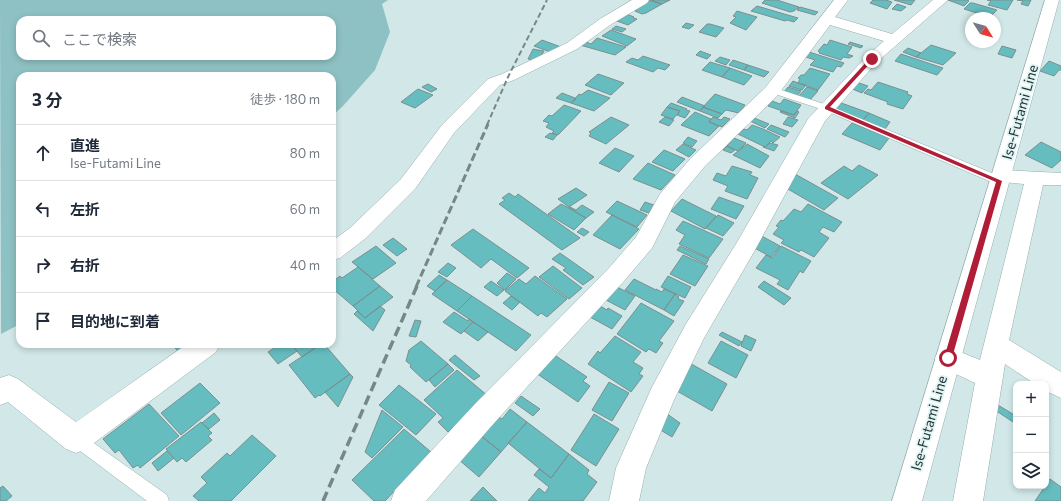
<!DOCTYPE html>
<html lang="ja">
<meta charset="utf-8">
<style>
body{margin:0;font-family:Commissioner,"Noto Sans JP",sans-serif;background:#f6f6f7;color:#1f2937}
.controls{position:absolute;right:12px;bottom:12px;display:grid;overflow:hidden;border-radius:8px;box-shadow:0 2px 6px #0003}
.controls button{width:36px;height:36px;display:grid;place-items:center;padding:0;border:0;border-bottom:1px solid #e0e1e3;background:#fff;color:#1f2937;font:20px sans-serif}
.compass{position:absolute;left:965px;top:12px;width:36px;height:36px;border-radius:50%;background:#fff;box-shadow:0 2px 6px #0003;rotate:127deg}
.stop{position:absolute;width:12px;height:12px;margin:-9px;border:3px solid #b01d36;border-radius:50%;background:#fff}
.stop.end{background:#b01d36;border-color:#fff;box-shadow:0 1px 4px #0008}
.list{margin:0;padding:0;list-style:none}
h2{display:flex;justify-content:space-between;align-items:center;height:52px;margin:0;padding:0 16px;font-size:17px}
h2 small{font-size:13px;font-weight:400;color:#747a83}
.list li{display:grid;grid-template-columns:26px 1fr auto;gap:12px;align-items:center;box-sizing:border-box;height:56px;padding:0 16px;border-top:1px solid #e0e1e3}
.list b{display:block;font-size:15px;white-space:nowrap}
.list p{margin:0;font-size:13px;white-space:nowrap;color:#747a83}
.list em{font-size:13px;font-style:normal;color:#747a83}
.icon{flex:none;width:22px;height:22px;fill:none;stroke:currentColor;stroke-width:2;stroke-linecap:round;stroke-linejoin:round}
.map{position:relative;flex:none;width:1061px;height:501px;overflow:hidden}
.search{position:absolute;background:#fff;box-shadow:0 2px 6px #0003;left:16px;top:16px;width:320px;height:44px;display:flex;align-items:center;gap:10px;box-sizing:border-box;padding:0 14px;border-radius:12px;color:#747a83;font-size:15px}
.panel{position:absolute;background:#fff;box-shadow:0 2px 6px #0003;left:16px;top:72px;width:320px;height:276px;border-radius:12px}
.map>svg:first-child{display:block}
.green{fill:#8ec1c3;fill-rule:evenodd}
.building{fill:#66bdc0;stroke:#7b8f8f}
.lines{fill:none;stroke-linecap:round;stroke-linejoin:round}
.service-casing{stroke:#98adad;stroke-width:1}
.minor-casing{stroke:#98adad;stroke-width:1}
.secondary-casing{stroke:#98adad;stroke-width:1}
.service{fill:#fff;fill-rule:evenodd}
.minor{fill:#fff;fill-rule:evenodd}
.secondary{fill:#fff;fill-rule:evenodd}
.rail-far2{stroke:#778686;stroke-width:2;stroke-dasharray:5.5 3;stroke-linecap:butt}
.rail-far1{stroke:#778686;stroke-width:3;stroke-dasharray:8 3.5;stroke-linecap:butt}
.rail{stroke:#778686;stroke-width:3.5;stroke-dasharray:10 5;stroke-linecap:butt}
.route{fill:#b01d36}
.labels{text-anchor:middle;stroke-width:3.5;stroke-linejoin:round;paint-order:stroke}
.street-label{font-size:14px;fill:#293131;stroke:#def5f5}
</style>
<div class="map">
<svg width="1061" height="501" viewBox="0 0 1061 501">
<rect width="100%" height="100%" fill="#d1e7e8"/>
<!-- green -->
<path class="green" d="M0 0H388L382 4 390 32 375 70 343 106 332 116V76H20V324L1 334ZM20 20H332V56H20Z"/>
<!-- building -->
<path class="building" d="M648 0 662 4 646 13 642 14 635 11 637 10 634 9Z
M651 0H670L662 4Z
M765 0H777L799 7 794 11 790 12 762 3Z
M873 0H886L892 2 887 9 870 3Z
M894 0H915L911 5Z
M948 0H967L969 1 964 6Z
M987 0H1013L1007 10 988 5 991 1Z
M1017 0H1031L1028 6 1021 4 1023 1Z
M970 3H973L997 10 990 17 964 9Z
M897 4 906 7 901 11 892 9Z
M757 6 798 18 794 22 787 20 785 21 751 11Z
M800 7 818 12 815 15 797 10Z
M737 11 757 17 746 30 730 23 736 17 733 16Z
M624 13 634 17 633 18 637 19 628 25 614 20Z
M686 23 694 25 689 29 682 27Z
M707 24H710L724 28 716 37 699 32Z
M616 26 626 29 622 32 612 29Z
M611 30 636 39 627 46 602 36Z
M597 38 626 47 615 55 580 45 584 41 591 44Z
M542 40 561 47 553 53 534 46Z
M830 40 852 47 847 54 853 56 849 58 843 57 841 60 819 53 820 52 818 51 824 44 827 45Z
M850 42 863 46 861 48 848 44Z
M931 45 956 53 943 65 916 57Z
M1002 46 1016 50 1012 58 998 54Z
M908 48 921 53 916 57 903 52Z
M533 49 544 51 540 58 534 60 528 59Z
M700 51 711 55 707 59 696 55Z
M809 52 844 63 841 67 837 66 833 72 810 65 815 60 806 57Z
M901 54 943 68 937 75 895 61Z
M643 56 670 65 665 70 658 68 653 72 626 62 632 58 638 60Z
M720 57 730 60 726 65 715 61Z
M733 60 748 65 744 70 729 65Z
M1049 61 1061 66V70H1059L1054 76 1040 71Z
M710 62 730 68 722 77 702 70Z
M748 65 769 72 764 77 744 70Z
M730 68 752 76 744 85 722 77Z
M810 68 830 74 818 90 798 83 800 79 798 78 801 75H804Z
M598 74 624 83 611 95 585 85Z
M793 81 798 83 806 85 802 90 789 86Z
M856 82 868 86 862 93 850 88Z
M878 82 908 92 907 94 912 96 903 109 887 104 888 102 864 93 868 89 871 90Z
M428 84 437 89 431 92 422 87Z
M788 87 801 91 797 96 784 92Z
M807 87 818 91 809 101 798 97Z
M418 89 433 95 415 108 401 102Z
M588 90 610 98 594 111 571 103 579 94 581 95Z
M562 93 575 98 576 99 571 103 556 98Z
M715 94 745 105 739 113 726 110 722 114 703 107Z
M682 97 705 106 700 111 677 102Z
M784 99 801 105 794 115 768 106 772 101 780 104Z
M833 100 869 113 863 120 829 106Z
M671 103 687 109 686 110 690 111 685 118 677 115 680 111 667 107Z
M564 105 581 111 558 135 552 133 554 131 546 127 549 123 543 121 549 115 552 116Z
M667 107 680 111 673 119 661 115Z
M703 107 722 114 718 118 700 111Z
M781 111 794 115 797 111 799 112 795 118 780 112Z
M695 112 711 119 709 122 719 126 709 136 681 125Z
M869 113 890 122 885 129 863 120Z
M611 117 629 125 606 144 589 136 591 133 589 132Z
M665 117 674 120 669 126 659 122Z
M713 117 721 120 724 117 730 119 722 127 709 122Z
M788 117 798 120 792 127 783 124Z
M754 118 769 124 765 128 750 121Z
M852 123 889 138 880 150 842 134Z
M752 125 763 129 780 137 773 143 771 141 765 147 738 134 744 129 747 130Z
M771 125 789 132 785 137 767 129Z
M550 133 557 135 553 140 545 137Z
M688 137 697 141 692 147 683 143Z
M734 138 746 143 738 151 727 146Z
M1041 142 1061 152V160L1052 168 1025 155Z
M770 143 778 145 774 151 763 147H765Z
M683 144 696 150 689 157 676 150Z
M747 144 769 156 760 168 733 155Z
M727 146 735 150 731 153 723 150Z
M615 148 634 156 619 172 599 163Z
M664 150 685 159 673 171 652 162Z
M648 163 675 175 661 190 633 179Z
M859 165 878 175 848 199 821 183 844 166 852 171Z
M732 166 752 172 750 175 758 178 747 199 725 191 728 186 713 180 717 173 726 176Z
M795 174 838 198 824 210 781 185Z
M576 188 587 195 569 207 558 199Z
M509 193 515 197 518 194 580 238 562 250 499 204 505 200 502 198Z
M719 197 744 206 736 219 711 209Z
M682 199 716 216 705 229 671 211Z
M617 201 647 215 637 227 606 212Z
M645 202 654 205 649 213 640 210Z
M561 204 569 208 586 218 574 230 548 214Z
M808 204 842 222 834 232 823 227 819 232 829 238 814 257 801 250 799 252 781 243 784 240 773 234 779 227 776 226 781 220 783 221 794 209 801 212Z
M582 205 594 212 586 218 569 208 570 207 576 210Z
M612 215 639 229 620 249 593 235Z
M718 215 734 223 723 236 706 228Z
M683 221 723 239 709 258 679 244 685 235 676 230Z
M582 228 589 232 584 236 577 232Z
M473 229 529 268 517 278 491 259 481 268 451 245Z
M758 234 780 246 771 257 749 245Z
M393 238 407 249 397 256 383 245Z
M376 246 396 263 373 279 352 262Z
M680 246 709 259 706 264 677 250Z
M781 246 811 261 803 273 800 271 788 290 777 284 780 280 756 268 766 255 772 258Z
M560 253 594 277 583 285 563 270 566 268 552 259Z
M683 255 708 266 695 286 670 274Z
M448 263 456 268 447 277 438 272Z
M553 266 582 288 569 299 539 277Z
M358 267 380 286 353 306 332 288V282L340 276 342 278Z
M507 273 516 279 505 290 497 283Z
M439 275 447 280 435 291 427 286Z
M535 276 567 299 547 317 541 313 538 316 505 291 519 279 526 284Z
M668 276 691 287 685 298 661 287Z
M634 279 656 290V289L662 292 664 289 675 294 664 310 625 290Z
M447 280 472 296 457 311 432 294Z
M491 281 504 290 497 296 484 287Z
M764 281 791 298 784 305 758 287Z
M380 286 393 297 365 318 353 306Z
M617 287 635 296 625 310 606 300Z
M675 294 679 297 678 299 684 301 674 316 664 310Z
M472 296 531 335 516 351 457 311Z
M511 296 520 302 512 310 503 303Z
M641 303 674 321 659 341 663 343 656 353 649 349 646 352 617 334Z
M380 306 385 310 373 331 354 314 357 311 365 318Z
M600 306 607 310 608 308 622 316 612 329 590 317Z
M454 312 468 321 469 319 473 322 461 334 443 322Z
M415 320 421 321 416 337 409 336Z
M473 322 488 332 478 341 464 331Z
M722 332 742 342 739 346 719 335Z
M745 335 756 340 751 351 741 346Z
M615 336 641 352 633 362 643 368 639 374 643 376 631 392 588 364 598 351 600 353Z
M421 341 448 364 426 382 410 367 411 365 406 361 409 350Z
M721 341 748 355 736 378 708 363Z
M171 344H191L181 354Z
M280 344H291L297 351 278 364 268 352Z
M291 344H321L302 357Z
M321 344H324L350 374 320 396 319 395 315 398 289 365Z
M553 354 587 377 583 381 590 386 578 402 536 373Z
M455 355 480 376 474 380 449 360Z
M686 361 727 384 712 411 670 387Z
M448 364 454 370 435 387 429 380Z
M457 370 488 396 455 429 453 427 448 432 438 422 443 418 424 400Z
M350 374 353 377 338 407 325 392Z
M609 382 629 393 612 421 592 410Z
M200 383 220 403 181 435 161 413Z
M399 385 436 414 416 435 379 405Z
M521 396 540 409 533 416 515 403Z
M149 404 179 436 140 468 138 465 133 468 119 450 115 453 103 439Z
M998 405 1016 416V424L995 410Z
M510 409 527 422 501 452 480 435 497 416 502 419Z
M382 410 403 427 372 458 365 452Z
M663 411 680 423 672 437 654 426Z
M214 413 220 420 209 429 202 423Z
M594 414 619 429 596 466 571 450Z
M201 422 212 433 208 436 212 440 186 462 182 458 177 462 166 449Z
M527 422 569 454 551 478 508 443Z
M404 429 431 452 385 501H374L352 480Z
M252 435 276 456 231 501H199L193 496 207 483 201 477 227 453 230 456Z
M480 435 501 452 479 477 458 459Z
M167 451 174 458 158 471 152 463Z
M569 454 589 470 587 474 597 482 583 501H528L539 488 545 493 549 487 534 475 539 469 551 478Z
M1050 479 1061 487V501H1035Z
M3 486 12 496 6 501H0V488Z
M483 487 497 501H470Z"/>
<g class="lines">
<!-- service casing -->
<g class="service-casing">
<path id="service" d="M772 87 830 106 1004 178 1005 181 1004 184H996L824 110 769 92 767 90 769 88Z
M76 432 81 434 167 495 169 501H147L71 444 68 439 71 434Z"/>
</g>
<!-- minor casing -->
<g class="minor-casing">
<path id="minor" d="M632 0H649L647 3 610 25 577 49 514 80 500 85 454 133 415 189 366 238 340 258 332 260V241L350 228 401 179 442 125 488 79 502 74 567 43 600 19Z
M834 0H848L835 17 892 34 933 0H948L877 62 825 121 755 250 704 338 674 400 646 468 639 501H609L616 468 652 387 686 324 736 244 808 119 867 56 884 41 830 25 777 96 705 166 675 202 652 248 625 280 495 422 426 501H391L395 490 475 404 609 268 636 237 660 194 691 158 765 88Z
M1001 170 1061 173V185H1043L1009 340 1061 372V398L1046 391V384H1035L1005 364 983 501H953L975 383 939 366 935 358 939 350 948 347 980 360 1024 184 994 181 991 176 994 171Z
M187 344H220L216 352 86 449 76 453 66 449 8 402 0 405V378L9 375 18 379 76 422Z"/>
</g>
<!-- secondary casing -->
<g class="secondary-casing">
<path id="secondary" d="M1045 0H1059L922 501H892Z"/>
</g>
<!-- service -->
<use href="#service" class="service"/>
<!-- minor -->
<use href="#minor" class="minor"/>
<!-- secondary -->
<use href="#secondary" class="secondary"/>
<!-- rail-far2 -->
<path class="rail-far2" d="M487 125 508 77 547 0"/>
<!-- rail-far1 -->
<path class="rail-far1" d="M416 287 488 124"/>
<!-- rail -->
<path class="rail" d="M323 501 417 286"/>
</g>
<!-- route -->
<path class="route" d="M870 58 874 59 830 107 1002 181 952 358 948 361 944 358 996 182 825 109V107Z"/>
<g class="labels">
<!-- street labels -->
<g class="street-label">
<text transform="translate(1020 112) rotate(-74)" y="5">Ise-Futami Line</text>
<text transform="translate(929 423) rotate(-74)" y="5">Ise-Futami Line</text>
</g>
</g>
</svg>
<div class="controls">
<button>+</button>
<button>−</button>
<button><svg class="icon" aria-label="layers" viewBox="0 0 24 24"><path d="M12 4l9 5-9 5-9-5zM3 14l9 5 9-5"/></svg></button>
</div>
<svg class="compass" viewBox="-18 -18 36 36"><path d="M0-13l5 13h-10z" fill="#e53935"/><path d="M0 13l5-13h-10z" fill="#747a83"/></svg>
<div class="stop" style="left:948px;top:358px"></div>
<div class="stop end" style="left:872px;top:59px"></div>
<div class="search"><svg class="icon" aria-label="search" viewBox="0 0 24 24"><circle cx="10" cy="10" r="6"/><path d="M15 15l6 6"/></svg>ここで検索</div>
<section class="panel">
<h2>3 分<small>徒歩 · 180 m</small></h2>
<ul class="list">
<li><svg class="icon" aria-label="ahead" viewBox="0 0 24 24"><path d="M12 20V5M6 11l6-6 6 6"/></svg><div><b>直進</b><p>Ise-Futami Line</p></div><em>80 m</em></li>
<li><svg class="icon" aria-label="left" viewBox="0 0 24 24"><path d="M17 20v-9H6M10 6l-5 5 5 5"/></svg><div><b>左折</b></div><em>60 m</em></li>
<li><svg class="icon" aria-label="right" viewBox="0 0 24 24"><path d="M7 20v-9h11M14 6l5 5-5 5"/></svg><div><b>右折</b></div><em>40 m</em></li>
<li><svg class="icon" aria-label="arrive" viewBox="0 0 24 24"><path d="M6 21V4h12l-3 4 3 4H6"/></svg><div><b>目的地に到着</b></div></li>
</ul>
</section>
</div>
